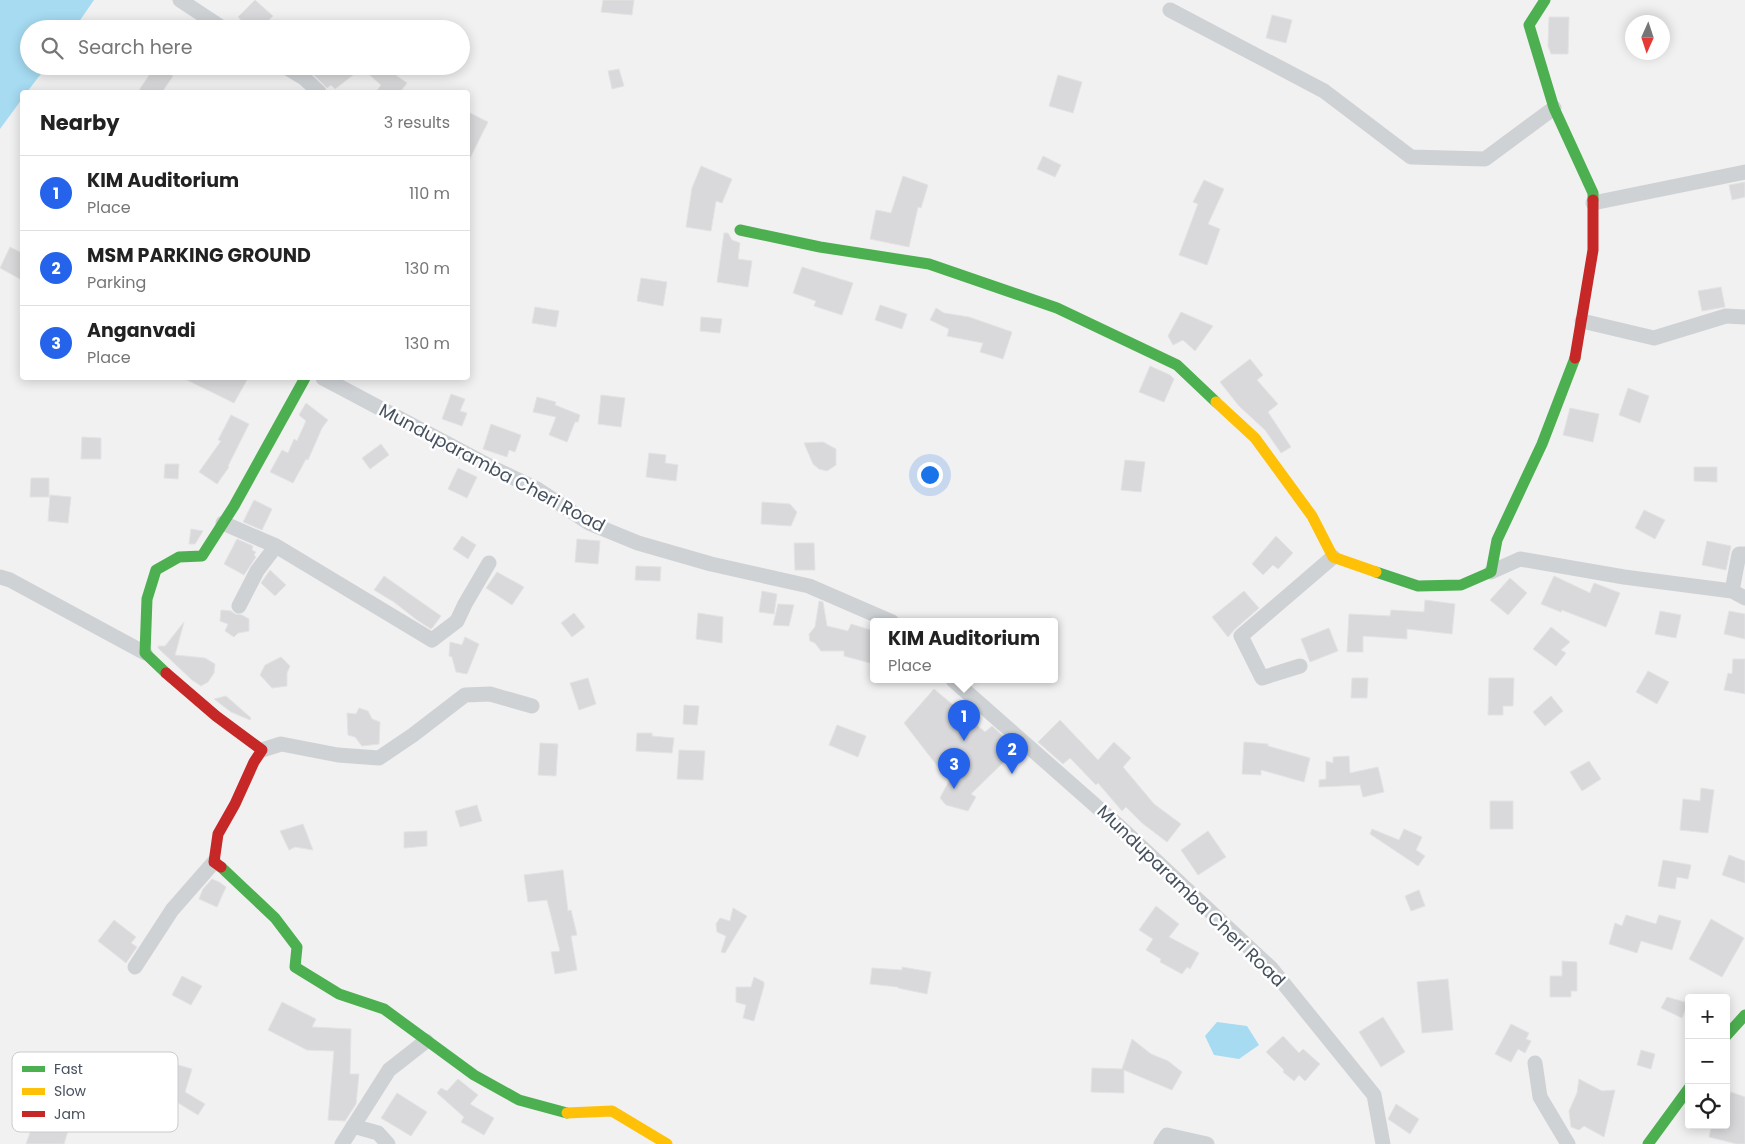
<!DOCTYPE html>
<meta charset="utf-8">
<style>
body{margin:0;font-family:Poppins,sans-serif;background:#f2f2f2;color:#222}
.controls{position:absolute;right:15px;bottom:15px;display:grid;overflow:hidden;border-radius:5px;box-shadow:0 2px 12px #0003}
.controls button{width:45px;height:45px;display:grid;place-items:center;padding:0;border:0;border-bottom:1px solid #e0e0e0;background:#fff;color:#222;font:25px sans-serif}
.compass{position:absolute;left:1625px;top:15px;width:45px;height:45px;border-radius:50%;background:#fff;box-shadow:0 2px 12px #0003;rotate:183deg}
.you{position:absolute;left:929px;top:474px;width:18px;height:18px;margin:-12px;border:4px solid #fff;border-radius:50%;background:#1a73e8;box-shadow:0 0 0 8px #1a73e833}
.badge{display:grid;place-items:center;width:32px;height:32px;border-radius:50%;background:#2563eb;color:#fff;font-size:16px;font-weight:700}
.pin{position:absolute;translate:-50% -41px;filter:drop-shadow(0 1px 2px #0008)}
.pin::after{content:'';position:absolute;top:26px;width:18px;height:15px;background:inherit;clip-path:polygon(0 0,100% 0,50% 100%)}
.popup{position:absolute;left:870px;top:618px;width:188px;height:65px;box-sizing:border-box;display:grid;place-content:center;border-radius:5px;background:#fff;filter:drop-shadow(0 1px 4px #0005);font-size:16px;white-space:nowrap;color:#767676}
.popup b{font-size:19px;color:#222}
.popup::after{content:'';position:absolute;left:50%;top:100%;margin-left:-10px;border:10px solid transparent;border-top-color:#fff}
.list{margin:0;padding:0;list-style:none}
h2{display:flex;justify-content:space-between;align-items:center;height:65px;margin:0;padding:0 20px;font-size:21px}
h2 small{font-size:16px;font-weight:400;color:#767676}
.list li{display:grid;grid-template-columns:32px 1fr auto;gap:15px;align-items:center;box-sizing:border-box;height:75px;padding:0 20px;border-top:1px solid #e0e0e0}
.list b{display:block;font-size:19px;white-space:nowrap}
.list p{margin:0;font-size:16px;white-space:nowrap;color:#767676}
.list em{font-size:16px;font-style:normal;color:#767676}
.icon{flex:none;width:28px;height:28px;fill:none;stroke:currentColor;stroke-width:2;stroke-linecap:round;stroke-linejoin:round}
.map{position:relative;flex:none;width:1745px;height:1144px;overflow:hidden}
.search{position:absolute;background:#fff;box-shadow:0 2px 12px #0003;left:20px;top:20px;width:450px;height:55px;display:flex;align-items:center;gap:12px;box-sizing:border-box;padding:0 18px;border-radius:28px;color:#767676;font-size:19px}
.panel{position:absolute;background:#fff;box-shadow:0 2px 12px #0003;left:20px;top:90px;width:450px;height:290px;border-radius:5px}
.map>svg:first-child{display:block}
.water{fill:#a6dbf2}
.building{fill:#d9d9db;stroke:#e3e3e4}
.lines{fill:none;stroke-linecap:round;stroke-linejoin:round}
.street{stroke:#cfd2d5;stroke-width:15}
.fast{stroke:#4caf50;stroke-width:11}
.slow{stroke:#ffc107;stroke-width:11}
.jam{stroke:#c62828;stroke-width:11}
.labels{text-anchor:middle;stroke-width:5;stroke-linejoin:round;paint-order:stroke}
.street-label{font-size:18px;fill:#46515f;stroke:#fff}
.key{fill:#fff;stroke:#c8cbcf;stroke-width:1}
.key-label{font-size:14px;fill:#46515f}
</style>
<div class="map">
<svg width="1745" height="1144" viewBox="0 0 1745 1144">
<rect width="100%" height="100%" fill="#f2f1f1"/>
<!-- water -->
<path class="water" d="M0 0H94L74 29H29V66H47L27 92H22V99L0 129Z
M1217 1022 1247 1026 1259 1045 1239 1059 1214 1055 1205 1036Z"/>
<!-- building -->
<path class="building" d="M255 0 273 16 260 29H251L238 17Z
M603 0H634L632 15 601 12Z
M1272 15 1292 20 1286 43 1266 38Z
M1549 17H1569L1568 54H1551L1548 46Z
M155 66 173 76 162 92H138Z
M316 66H383L407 83 400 92H376L381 85 362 68 335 89 331 85 327 88 310 71Z
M619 69 624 86 612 89 608 71Z
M1058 75 1082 82 1073 113 1049 106Z
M468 112 488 122 468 162Z
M1043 156 1061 165 1055 177 1037 169Z
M701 166 732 179 722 203 716 201 711 231 686 227 692 188Z
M903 176 928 185 921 208 918 207 909 247 870 239 876 210 891 213Z
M1204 180 1224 189 1208 224 1220 229 1207 265 1179 255 1198 204 1193 202Z
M1745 182V197L1732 200 1729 185Z
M724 233H728L732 240 740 243 738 259 752 261 748 287 717 282Z
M10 247 22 253V280L0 268Z
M802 267 853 283 842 315 814 306 816 301 793 293Z
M641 278 667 282 663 306 637 301Z
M1721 287 1725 307 1702 311 1698 291Z
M880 305 907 314 902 329 875 320Z
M535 307 559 311 556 327 532 323Z
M936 308 944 313 969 317 1012 332 1003 359 980 352 983 343 947 336 949 329 930 320Z
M1181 312 1213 326 1195 351 1183 340 1173 345 1168 336Z
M701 317 722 319 720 333 700 331Z
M1250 359 1263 375 1257 380 1278 404 1268 412 1291 447 1281 453 1265 430 1239 406 1220 382Z
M1150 366 1170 375 1174 379 1164 402 1139 392Z
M183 378H248L234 403Z
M1628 388 1649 396 1640 423 1619 415Z
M451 394 465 399 460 411 467 413 462 426 442 419Z
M601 395 625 398 621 427 598 424Z
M537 397 556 402 555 405 580 415 578 422H575L567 442 549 435 556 417 533 412Z
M306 403 328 420 322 428 308 460 306 459 293 483 270 472 282 450 288 453 294 439 297 441 306 421 299 415Z
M1570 408 1599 414 1593 442 1563 435Z
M231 415 249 424 228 466 229 467 217 484 199 472 221 441 218 440Z
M491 424 521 435 515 452 509 450 507 457 483 449Z
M82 437 101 438V459H81Z
M823 442 836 449V465L827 471 819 469 813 464 804 443Z
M381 444 389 455 370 469 362 458Z
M649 453 666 455 665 463 678 465 676 481 646 477Z
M1125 460 1145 462 1141 492 1121 490Z
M165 464H179L178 479 164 478Z
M1694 467H1717V482L1694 481Z
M458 468 477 477 467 498 448 489Z
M31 478H49V497H30Z
M50 495 71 497 68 523 48 521Z
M254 500 272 509 262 530 243 522Z
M762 502 790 504 797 512 791 526 761 524Z
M1644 510 1665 520 1655 539 1635 528Z
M191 529 203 531 195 544H189Z
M462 536 476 545 468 559 453 549Z
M1276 536 1293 553 1278 569 1273 565 1263 575 1252 564Z
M237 539 253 546 252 550 256 552 254 555 256 557 244 575 224 564Z
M577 539 600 541 598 564 575 562Z
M1707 541 1731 546 1726 570 1702 565Z
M794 543H814L815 570H795Z
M636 566 661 567 660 581 635 580Z
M270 570 286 585 275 596 261 583Z
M497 572 524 587 512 605 486 588Z
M384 576 441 616 433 627 431 629 417 620 394 602 374 590Z
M1554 576 1590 593 1594 583 1620 593 1606 627 1562 610 1561 612 1541 604Z
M1510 578 1527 593 1508 615 1490 600Z
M762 591 777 594 774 614 759 612Z
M1244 591 1259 608 1235 629 1228 637 1212 617Z
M1425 600 1455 604 1452 634 1407 629V639L1363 636V652H1347L1349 614 1390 616 1391 610 1424 612Z
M819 601 823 602 827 626 848 631 851 624 874 631V664L844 656V651H821L815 643 810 641 809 634 815 627Z
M778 604 794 605 789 626 773 625Z
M221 610 231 611 235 614 242 615 249 619V631L238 633 234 637 225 631 228 624 220 621Z
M1660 611 1681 615 1676 638 1655 634Z
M1729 611 1745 614V639L1724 634Z
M574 613 585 627 572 637 561 623Z
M698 613 723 617 722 643 696 639Z
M184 622 175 655 205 658 215 664 214 673 208 682 201 686 192 680 158 648V646H165Z
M1551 627 1570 642 1561 650 1566 653 1556 666 1533 649Z
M1329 628 1338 651 1310 662 1301 639Z
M465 637 479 644 467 674 456 672 452 657 449 656 450 642 462 645Z
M281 657 290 666 287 673V686L272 688 260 675 265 665Z
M1733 659H1745V694L1724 690 1728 673 1732 674Z
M1648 671 1669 682 1657 704 1636 692Z
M588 678 596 704 579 710 570 683Z
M1352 678H1368L1367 698H1351Z
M1489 678H1514L1513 706H1503V715H1488Z
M934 689 985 732 992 726 1017 749 971 794 976 797 968 811 946 805 940 798 949 781 904 723Z
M226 696 251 718 250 720 231 712 214 699Z
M1551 696 1563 711 1545 726 1533 712Z
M684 705 699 706 697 725 683 724Z
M359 708 368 711 372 719 380 722 379 744 362 746 355 737 348 735 347 713 356 714Z
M1060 720 1098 760 1114 742 1131 758 1123 767 1154 804 1181 824 1167 842 1142 823 1126 807 1122 811 1098 783 1096 785 1070 758 1063 764 1038 742Z
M837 725 866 736 858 757 829 745Z
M637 733H652V736L674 738 672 753 636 751Z
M1244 742 1268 744V746L1310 758 1304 782 1261 770V775L1242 774Z
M540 743 558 744 556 776 538 775Z
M679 750 705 751 703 780 677 779Z
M1349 756 1350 773 1378 767 1384 792 1363 797 1360 785 1319 787V780L1326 779V761L1333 763V757Z
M1589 761 1601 779 1582 791 1570 772Z
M1701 788 1714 790 1708 833 1680 830 1683 799 1700 801Z
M1490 801H1513V829H1490Z
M477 805 482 821 460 827 455 811Z
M303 824 313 850 295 847 289 850 280 831Z
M1372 829 1399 840 1404 829 1422 837 1416 850 1425 856 1418 866 1370 834Z
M427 831V846L404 848V832Z
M1208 831 1226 857 1198 875 1181 850Z
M1729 855 1745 861V883L1722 875Z
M1663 860 1691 865 1688 879 1677 877 1675 889 1658 886Z
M563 870 568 911 571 910 577 935 571 936 577 970 555 974 551 952 560 951 547 900 528 902 524 875Z
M212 879 219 882 226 887 217 907 199 899 203 889Z
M1419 890 1425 906 1411 911 1405 896Z
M1156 906 1179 924 1169 937 1199 953 1190 969 1187 967 1182 974 1160 962 1161 959 1146 950 1153 939 1139 930Z
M733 908 747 916 725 953 721 952 726 936 717 932 716 924 720 918 730 921Z
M1626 915 1656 924 1659 915 1681 921 1672 950 1641 941 1637 953 1609 944 1615 923 1622 926Z
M1711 919 1744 938 1722 977 1689 959Z
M114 920 136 937 131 943 137 947 126 963 98 941Z
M1562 961 1577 962V991H1571V997H1550V976H1562Z
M902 967 931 972 927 994 898 988V987L870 984 872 968 902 970Z
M182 976 202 986 191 1005 172 995Z
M754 977 764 982V986L754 1021 743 1018 746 1005 736 1002V987H751Z
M1448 979 1453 1030 1422 1033 1417 982Z
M1667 997 1688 1003 1682 1018 1661 1008Z
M282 1002 316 1019 312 1027 351 1029 350 1074H359L356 1104 345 1121 328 1120 334 1051 307 1050 268 1030Z
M1383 1017 1405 1052 1381 1067 1359 1032Z
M1511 1024 1529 1033 1526 1039 1531 1041 1525 1053 1518 1049 1511 1062 1495 1054Z
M1283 1036 1299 1053 1303 1049 1320 1064 1305 1081 1299 1075 1294 1081 1283 1072 1284 1070 1266 1052Z
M1132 1039 1151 1054 1168 1061 1182 1072 1172 1090 1124 1070V1093L1091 1092 1092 1068 1122 1069Z
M1641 1050 1655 1054 1651 1069 1637 1065Z
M148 1056 192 1069 185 1092 205 1104 198 1115 175 1101 169 1114 146 1103 151 1094 143 1091 150 1077 142 1075Z
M53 1068 79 1076 76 1086 81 1088 64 1144H26L33 1124 35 1125Z
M458 1079 478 1095 470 1104 494 1118 484 1135 461 1122 464 1117 437 1093 441 1088 447 1091Z
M1579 1079 1602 1091 1615 1090 1604 1137 1584 1126 1579 1130 1571 1127 1569 1111 1577 1093Z
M1731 1092 1745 1097V1144H1737L1709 1137 1712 1125H1726V1104Z
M397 1093 427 1112 411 1136 381 1118Z
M1396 1104 1419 1119 1410 1134 1388 1119Z"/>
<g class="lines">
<!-- street -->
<path class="street" d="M180 0 224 29
M1170 10 1324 91 1411 157 1485 159 1554 108
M284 66 304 78 319 92
M1593 203 1745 172
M1582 321 1654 338 1726 316 1745 317
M323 378 493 468 537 489 589 523 638 543 711 564 809 586 892 622
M223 523 276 546 432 640 457 621 465 604 489 563
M1745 554H1739L1732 591 1745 598
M1491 572 1520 559 1624 577 1732 591
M0 577 10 580 145 653
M239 606 257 571 276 546
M1300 666 1262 678 1241 636 1333 557
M953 680 1121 828 1271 968 1374 1095 1383 1144
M262 750 281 744 338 755 379 758 413 735 465 695 490 694 532 706
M135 967 172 910 214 862
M1535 1063 1540 1097 1568 1144
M353 1126 378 1133 388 1144
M342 1144 389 1070 426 1041
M1161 1144 1167 1135 1207 1144"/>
<!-- fast -->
<path class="fast" d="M1545 0 1529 25 1554 108 1593 193V200
M740 230 820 247 929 264 1057 308 1177 365 1216 402
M1376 572 1418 586 1461 585 1491 572 1497 540 1542 444 1575 358
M166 673 145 653 147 599 156 570 179 557 202 556 234 506 305 378
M221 867 275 918 297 947 295 967 339 994 384 1009 474 1075 519 1100 567 1113
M1726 1036 1745 1015
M1648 1144 1689 1088"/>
<!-- slow -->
<path class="slow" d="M1216 402 1255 438 1312 516 1333 557 1376 572
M567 1113 612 1111 667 1144"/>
<!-- jam -->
<path class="jam" d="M1575 358 1593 250V200
M166 673 216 716 262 750 254 762 235 804 218 834 214 862 221 867"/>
</g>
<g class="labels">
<!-- street labels -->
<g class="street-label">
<text transform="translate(492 468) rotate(28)" y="6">Munduparamba Cheri Road</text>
<text transform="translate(1191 896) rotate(44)" y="6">Munduparamba Cheri Road</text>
</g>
</g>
<!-- legend -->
<rect x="12" y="1052" width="166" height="80" rx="8" class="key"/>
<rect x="22" y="1066" width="23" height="6" fill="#4caf50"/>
<rect x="22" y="1088" width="23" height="7" fill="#ffc107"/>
<rect x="22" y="1111" width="23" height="6" fill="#c62828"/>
<g class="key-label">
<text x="54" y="1074">Fast</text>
<text x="54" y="1096">Slow</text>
<text x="54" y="1119">Jam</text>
</g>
</svg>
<div class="controls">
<button>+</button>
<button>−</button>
<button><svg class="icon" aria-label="locate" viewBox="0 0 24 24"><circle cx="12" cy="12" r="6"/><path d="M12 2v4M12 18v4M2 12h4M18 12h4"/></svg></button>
</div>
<svg class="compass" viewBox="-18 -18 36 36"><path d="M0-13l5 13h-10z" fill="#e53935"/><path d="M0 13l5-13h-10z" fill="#767676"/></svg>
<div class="you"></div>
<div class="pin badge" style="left:964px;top:741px">1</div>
<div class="popup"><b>KIM Auditorium</b>Place</div>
<div class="pin badge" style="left:1012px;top:774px">2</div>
<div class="pin badge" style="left:954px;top:789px">3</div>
<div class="search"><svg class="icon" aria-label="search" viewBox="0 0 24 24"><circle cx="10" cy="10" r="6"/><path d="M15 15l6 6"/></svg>Search here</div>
<section class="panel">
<h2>Nearby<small>3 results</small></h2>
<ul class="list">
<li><span class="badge">1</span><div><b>KIM Auditorium</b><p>Place</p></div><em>110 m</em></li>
<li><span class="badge">2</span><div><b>MSM PARKING GROUND</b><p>Parking</p></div><em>130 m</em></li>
<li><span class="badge">3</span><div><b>Anganvadi</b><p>Place</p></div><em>130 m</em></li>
</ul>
</section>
</div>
